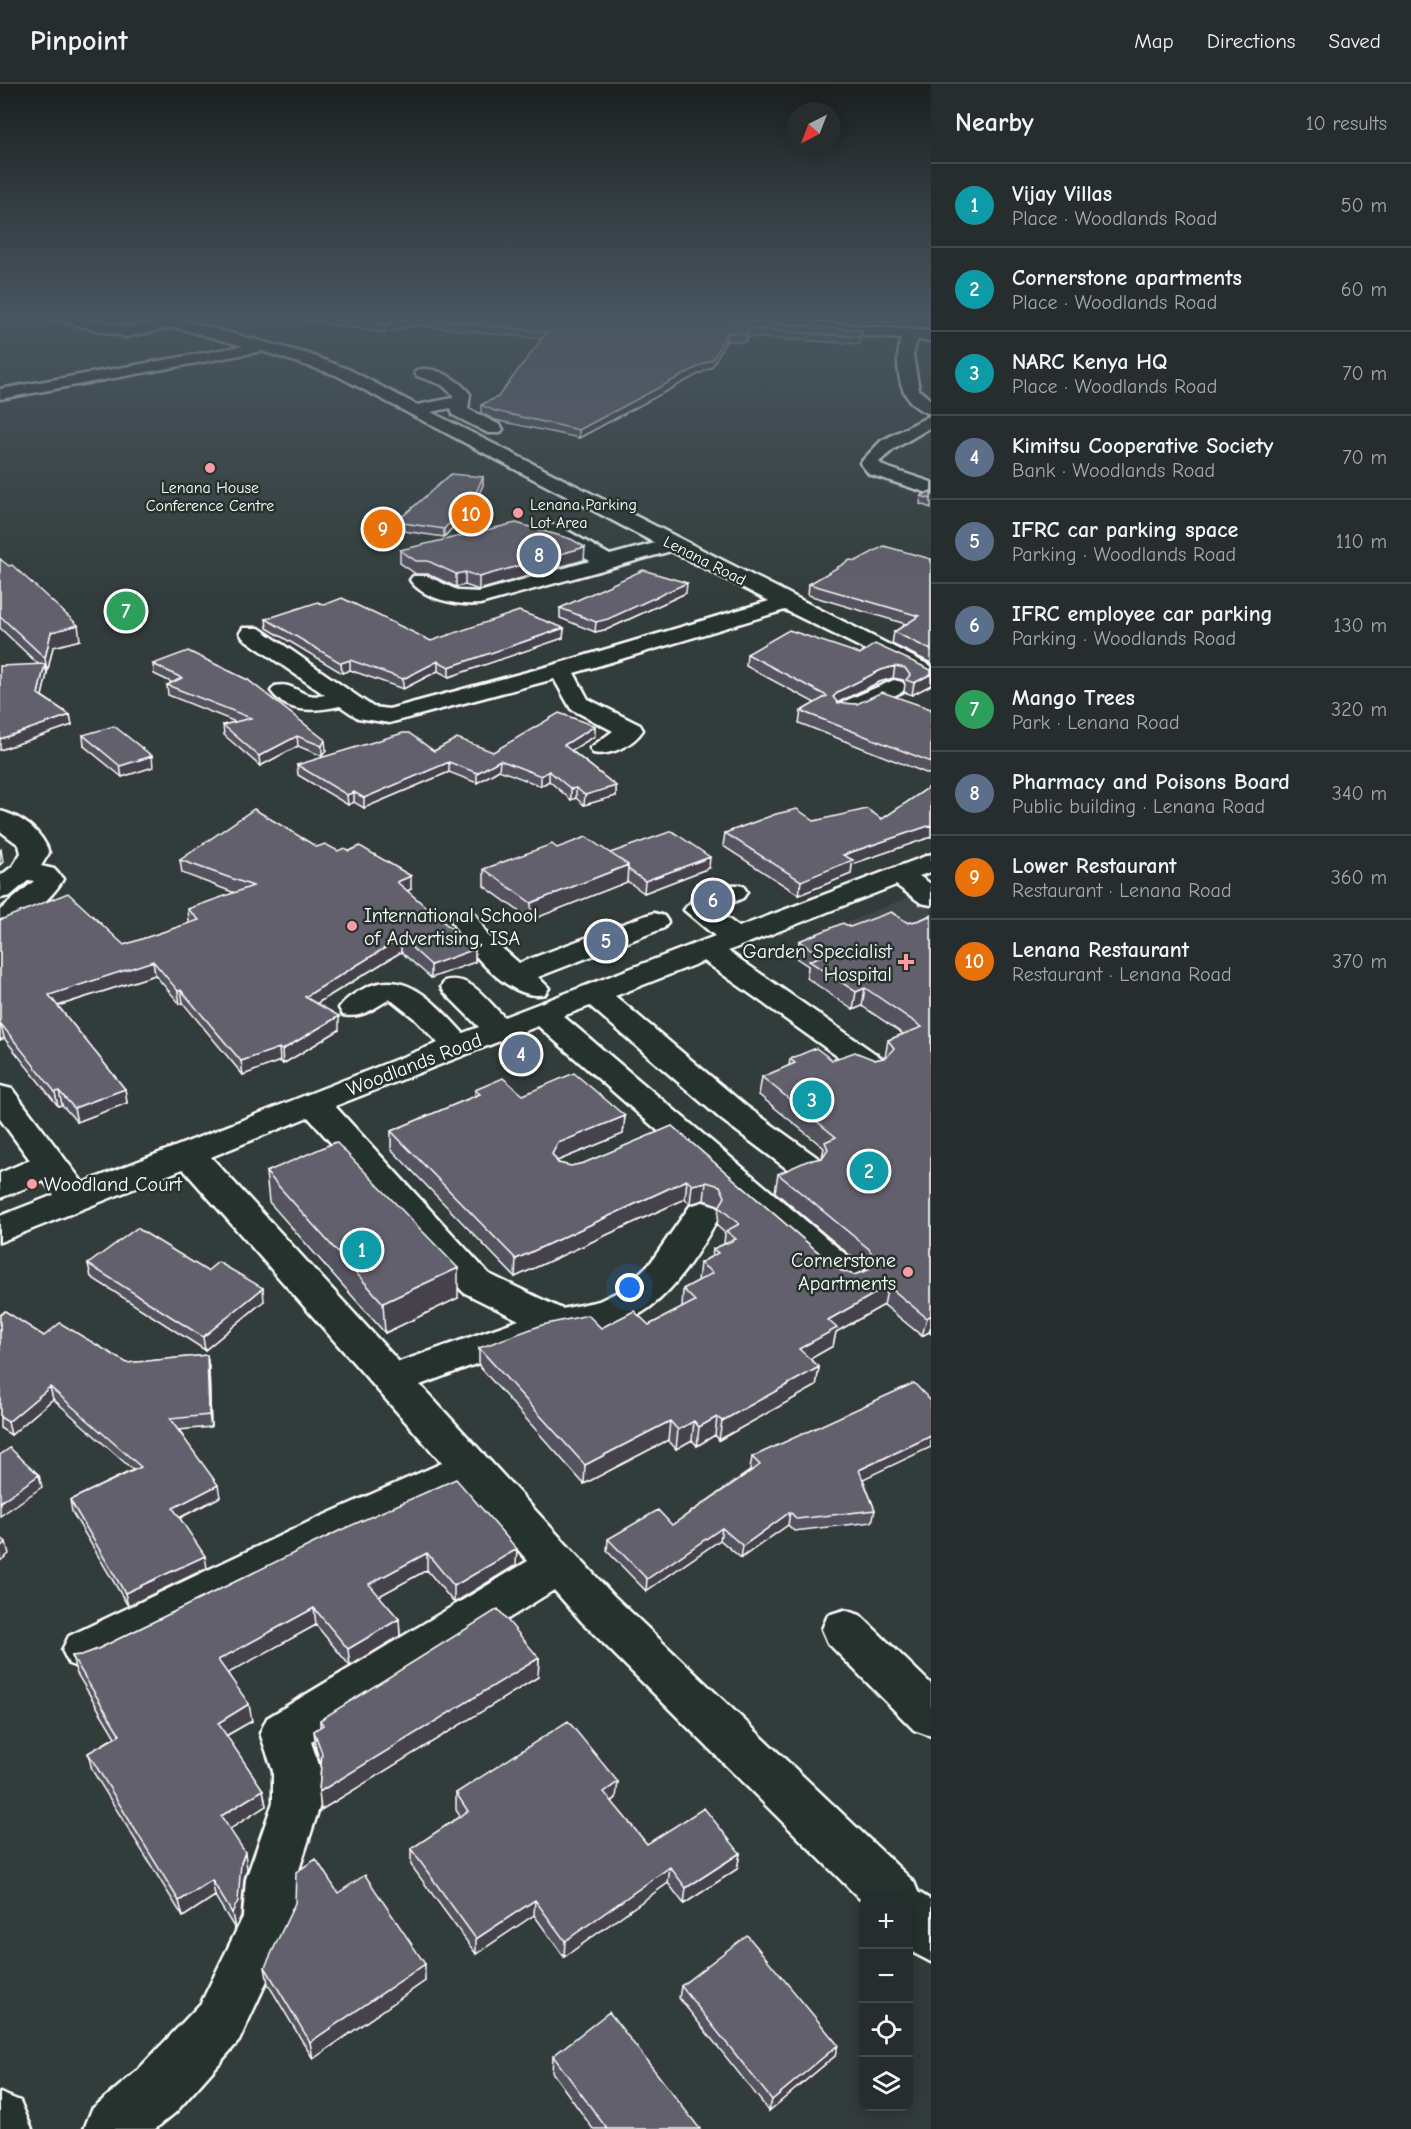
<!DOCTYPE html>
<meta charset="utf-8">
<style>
body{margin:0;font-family:"Comic Neue",sans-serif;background:#323938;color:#f1f3f6}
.controls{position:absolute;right:18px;bottom:18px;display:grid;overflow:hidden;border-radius:12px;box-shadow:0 3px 15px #0003}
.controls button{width:54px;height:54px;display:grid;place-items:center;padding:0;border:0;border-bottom:2px solid #424948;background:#262d2c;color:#f1f3f6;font:30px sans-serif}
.compass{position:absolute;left:787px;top:18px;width:54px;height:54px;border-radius:50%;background:#262d2c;box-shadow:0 3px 15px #0003;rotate:222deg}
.you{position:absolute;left:630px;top:1204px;width:21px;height:21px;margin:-15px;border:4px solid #fff;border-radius:50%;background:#1a73e8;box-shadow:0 0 0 9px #1a73e833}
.badge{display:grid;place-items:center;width:39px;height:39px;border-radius:50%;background:#8bbbb9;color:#fff;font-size:20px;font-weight:700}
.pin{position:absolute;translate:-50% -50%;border:3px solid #fff;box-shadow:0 2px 6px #0006}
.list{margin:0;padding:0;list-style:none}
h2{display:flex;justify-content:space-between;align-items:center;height:78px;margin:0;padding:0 24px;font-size:26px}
h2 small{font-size:20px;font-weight:400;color:#a4a8a9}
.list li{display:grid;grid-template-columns:39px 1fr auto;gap:18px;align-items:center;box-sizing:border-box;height:84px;padding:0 24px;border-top:2px solid #424948}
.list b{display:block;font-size:22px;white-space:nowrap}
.list p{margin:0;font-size:20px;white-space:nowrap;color:#a4a8a9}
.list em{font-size:20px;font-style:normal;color:#a4a8a9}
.icon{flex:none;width:33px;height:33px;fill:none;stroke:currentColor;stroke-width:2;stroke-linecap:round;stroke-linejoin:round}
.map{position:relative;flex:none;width:931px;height:2045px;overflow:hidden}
header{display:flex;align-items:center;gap:36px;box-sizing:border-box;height:84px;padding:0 30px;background:#262d2c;border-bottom:2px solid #424948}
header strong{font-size:28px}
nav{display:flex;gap:33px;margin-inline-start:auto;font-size:21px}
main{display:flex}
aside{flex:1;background:#262d2c}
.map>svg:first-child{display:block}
.built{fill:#414749}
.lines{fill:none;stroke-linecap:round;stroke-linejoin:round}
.minor-casing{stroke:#fff;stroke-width:5}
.major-casing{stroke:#fff;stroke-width:5}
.minor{fill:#26332d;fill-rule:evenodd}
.major{fill:#26332d;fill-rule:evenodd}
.wall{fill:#55535e;stroke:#fff;stroke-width:1.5}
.shaded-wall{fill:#45434c;stroke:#fff;stroke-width:1.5}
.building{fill:#63606d;stroke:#fff;stroke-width:1.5}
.poi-dot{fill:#ff9aa2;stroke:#26332d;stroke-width:2}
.labels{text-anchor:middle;stroke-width:5;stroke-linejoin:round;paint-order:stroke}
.far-poi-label{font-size:16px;fill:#fff;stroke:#26332d}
.far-street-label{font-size:16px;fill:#fff;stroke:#26332d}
.poi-label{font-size:20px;fill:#fff;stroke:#26332d;text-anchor:start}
.street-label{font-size:20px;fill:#fff;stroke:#26332d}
</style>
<header>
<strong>Pinpoint</strong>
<nav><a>Map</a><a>Directions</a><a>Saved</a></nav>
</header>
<main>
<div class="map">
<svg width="931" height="2045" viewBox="0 0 931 2045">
<rect width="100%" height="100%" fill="#323c3a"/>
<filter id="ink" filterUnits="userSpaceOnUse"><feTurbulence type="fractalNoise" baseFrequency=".0167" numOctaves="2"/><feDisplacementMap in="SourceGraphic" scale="12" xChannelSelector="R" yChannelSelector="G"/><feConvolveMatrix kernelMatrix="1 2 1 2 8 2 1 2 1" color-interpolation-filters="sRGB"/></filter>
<g filter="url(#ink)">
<!-- built -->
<path class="built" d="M931 804V912L831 845Z"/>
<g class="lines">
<!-- minor casing -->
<g class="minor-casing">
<path id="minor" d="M46 231H73L126 243 155 238 139 231H163L308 270 348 285 417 321 453 314V311L442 301 417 292 415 289 417 286C435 281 460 296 470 310L468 325 500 341 503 345 500 349H488L453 331 451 324 431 328 931 582V598L785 526 574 589 588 615 640 641 643 646C634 660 610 673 593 669L590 664 613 647 571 625 554 595 389 639 358 634 340 622C316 627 288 631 271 607L275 602C296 597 299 616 325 611L243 554 240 549 243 544H259L373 623 389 625 553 581 769 517 671 467 480 520C458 522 423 515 410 496L413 492H427L459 507 479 508 590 477 543 449 540 445 543 441H557L610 471 655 459 336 291 262 267 0 315V305L244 262 174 243 126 253 48 234Z
M817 239 931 247V257L917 256 913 271 919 306 931 316V330C898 322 894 282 901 255L812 247 809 244 812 241Z
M931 331V343L894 365 879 378 883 382 931 398V410L869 390 860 379 881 357Z
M894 596 902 598 906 603 902 608 854 630H838L834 625 838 620Z
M0 727C21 732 43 748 49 769L41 782 54 785 63 795C56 810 17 848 0 843V826L34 797 29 796 10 812 0 814V792L13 782 21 769 19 761 0 747Z
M931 770V788L919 792 931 800V821L921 819 896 801 728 867 883 975 888 982 883 989 872 992 861 989 704 877 615 912 746 1022 818 1074 823 1082 818 1090 806 1093 794 1090 722 1036 590 922 563 932 863 1185 868 1194 863 1203 850 1207 837 1203 538 942 335 1022 489 1190 562 1225 599 1217 622 1206 651 1178 690 1122 703 1118 716 1122 721 1130C701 1163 680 1201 649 1224 618 1247 576 1247 541 1258 500 1270 460 1286 420 1301L614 1512 914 1798 918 1808 931 1816V1878L908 1866V1816H864V1819L582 1538 554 1506 311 1658 321 1687V1718L296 1795 295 1836 239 1957 176 2028 155 2045H84L92 2025 136 1988 201 1919 243 1833 246 1795 273 1718V1687L260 1649 267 1634 528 1477 465 1405 341 1461 101 1580 85 1586 69 1580 62 1566 69 1552 311 1437 442 1379 183 1085 0 1158V1132L54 1111 44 1097 0 1114V1089L30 1076 0 1035V1002L12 1005 83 1099 438 959 414 934 390 915C373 924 363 935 343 931L339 924C345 915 355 909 365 904 406 883 437 921 463 949L479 943 445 909 441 903 445 897C471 890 487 917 504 933L715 852 684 826C695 810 724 797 743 802L747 808 743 814 716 826 739 843ZM308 1033 463 1208 519 1236 399 1278 211 1073Z
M465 827 475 830 488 852 519 879 644 832 654 829 664 832 668 838 664 844 538 893 549 904 545 910C510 919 465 864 451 836L455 830Z
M844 1526 860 1531 931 1600V1652L914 1646 828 1559 822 1545 828 1531Z"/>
</g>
<!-- major casing -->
<g class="major-casing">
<path id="major" d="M0 2009 20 2017 32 2045H0Z"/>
</g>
<!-- minor -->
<use href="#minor" class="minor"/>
<!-- major -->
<use href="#major" class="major"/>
</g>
<!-- wall -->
<path class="wall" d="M273 231H667L862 246 860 260 748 253 745 258 726 257 712 283 579 354 495 336 481 329V321L498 313 542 255 415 241 385 249Z
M742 231H909L908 238 864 237V240Z
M483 393V401L474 420 444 453 397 446 396 438Z
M931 407V424L920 420 921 412Z
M400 466 584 476 479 506 465 501 456 503 428 490H416L400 479Z
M0 475 80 556 53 563 42 612 70 631 72 641 0 666 38 580 0 544Z
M931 475V579L892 560 894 548 906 540 808 511 809 500 856 477Z
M686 509 608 545 595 548 560 534V524Z
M324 521 431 557 564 544 563 554 449 593 438 587 403 605 350 586 342 589 267 544 266 535Z
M747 570H860L931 586V601L912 611 904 608 905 600 903 596 893 594 879 598 838 619 931 625V691L799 639 801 627 815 619 746 582Z
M153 580 248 596 326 666 322 672 298 662 260 682 224 651 223 641 236 638 168 611 167 601 173 599 154 590Z
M83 651 153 683 122 693 84 662Z
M595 652 571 666 616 702V712L584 721 576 714 571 716 549 697 541 702 499 686 477 699 449 688 364 724 354 718 348 721 298 691 297 681 434 667 493 668Z
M931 702V753L852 780 851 790 799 811 723 762 725 749 814 737 882 735Z
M317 763 338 767 411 805 407 807 475 865V878L431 894 401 868 316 920 339 946 283 980 280 977 243 991 183 919 180 920 155 891 58 922 125 1005 127 1019 77 1038 62 1021 58 1022 4 954 0 956V836L124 861 190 839 189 838 188 825 235 809 182 789 180 776Z
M557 764 610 769 709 784 644 809 627 797V798L531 836 484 802V785Z
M931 831V1250L929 1248 922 1252 884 1221 836 1248 833 1262 810 1275 819 1283 816 1302 719 1356 715 1351 697 1362 692 1356 676 1365 668 1356 584 1400 479 1282V1264L601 1244 649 1241 682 1224 683 1205 698 1197 700 1179 712 1172 713 1165 724 1160 725 1149 717 1142 719 1123 718 1121 704 1116 690 1120 685 1115 515 1193 391 1065V1047L475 1012V1006L523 1011 625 1032 623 1050 557 1077 558 1079 571 1082 584 1079 672 1042 839 1186 854 1191 866 1186 865 1184 775 1108 778 1090 822 1074 824 1064 759 1011 762 993 789 982 790 975 875 976 885 974 888 956 903 950 862 922 853 926 807 894 808 882 796 874 799 857 850 843 908 839 920 836Z
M266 1088 458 1214 385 1249 269 1118Z
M88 1180 207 1187 264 1217 205 1266 91 1193Z
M0 1231 44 1252 127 1279 207 1271 209 1284 211 1343 179 1346 220 1413 180 1434 207 1484 128 1522 72 1428 70 1416 133 1386 53 1315 11 1351 0 1344Z
M752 1373 863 1395 875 1426 872 1438 794 1447 788 1441 741 1474 720 1456 646 1507 607 1467 608 1455 672 1441 751 1386 750 1385Z
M341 1446 516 1481 454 1519 427 1486 379 1512 399 1535 400 1552 350 1582 316 1541 228 1589 252 1637 226 1652 263 1706 266 1722 229 1745 247 1785 244 1795 241 1832 235 1845 215 1812 183 1833 92 1686 88 1669 115 1653 76 1588 72 1572 82 1571 98 1565Z
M539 1574 538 1593 321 1726 319 1708 321 1680 316 1665 314 1647 320 1643V1636Z
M456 1709 616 1714 612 1718 647 1760 740 1769 737 1785 684 1820 668 1799 564 1873 534 1831 476 1870 411 1781V1765L460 1732 456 1726Z
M338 1809 425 1897 313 1975 268 1900 265 1883Z
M681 1902 835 1972 769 2027 679 1914Z
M553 1972 700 2045H593L552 1988Z"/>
<!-- shaded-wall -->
<path class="shaded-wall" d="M415 234V241L385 249V241Z
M749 245 748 253 745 258 746 250Z
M727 249 726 257 712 283 579 354V346Z
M483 393V401L474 420 444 453V445Z
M585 463 584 476 479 506V493Z
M465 488V501L456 503V490Z
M687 499 686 509 608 545 595 548 596 538Z
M78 541 80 556 53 563 47 589 45 574 51 548Z
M564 544 563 554 449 593V583Z
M350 576V586L342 589 341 579Z
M438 577V587L403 605V595Z
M45 580 47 590 40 620 38 610Z
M895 582 893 594 879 598 837 619 833 613 839 607 881 586Z
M931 590V601L912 611 914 599Z
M70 631 72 641 0 666V655Z
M595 642V652L564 671V661Z
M297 652 298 662 260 682 259 672Z
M325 656 326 666 322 672V662Z
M152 672 153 683 122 693 120 682Z
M500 676 499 686 477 699V689Z
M449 678V688L364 724V714Z
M549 687V697L541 702V692Z
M616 702V712L584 721 585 711Z
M576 704V714L571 716V705Z
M354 708V718L348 721 347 711Z
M931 741V753L852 780 851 790 799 811 801 797 843 771Z
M1 765 3 778 0 781V766Z
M710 773 709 784 644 809 645 797Z
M628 781 627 798 531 836V819Z
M411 792V805L397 812V798Z
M401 854V868L306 926 305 913Z
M475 865V878L431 894V881Z
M153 877 155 891 51 924 49 911Z
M865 904 862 922 853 926 856 908Z
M181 906 183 919 180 920 178 907Z
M339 932V946L283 980 282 966Z
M1 940 4 954 0 956V941Z
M279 964 280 977 243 991 241 977Z
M125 1005 127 1019 77 1038 74 1024Z
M59 1007 62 1021 58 1022 55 1008Z
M625 1032 623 1050 557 1077 552 1070 558 1059Z
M687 1096 685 1115 515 1193 516 1175Z
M706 1098 704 1116 690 1120 692 1101Z
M458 1184V1214L385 1249 383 1219Z
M888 1202 884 1221 836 1248 833 1262 796 1283 799 1265 828 1236Z
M263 1204 264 1217 205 1266 203 1253Z
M931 1231V1242L929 1248 922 1252 927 1234Z
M207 1271 209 1284 211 1343 209 1331Z
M819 1283 816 1302 719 1356 722 1337Z
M50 1303 53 1315 11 1351 8 1338Z
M717 1333 715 1351 697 1362 699 1343Z
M670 1337 668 1356 584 1400 585 1381Z
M694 1337 692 1356 676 1365 678 1346Z
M931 1352V1363L857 1398 859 1386Z
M39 1391 42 1403 0 1432V1418Z
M218 1401 220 1413 175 1436 173 1424Z
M790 1428 788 1441 741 1474 743 1462Z
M722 1444 720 1456 646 1507 647 1495Z
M6 1458 9 1470 0 1477V1463Z
M517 1465 516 1481 454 1519V1502Z
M427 1469V1486L370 1517 369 1500Z
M205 1472 207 1484 128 1522 125 1509Z
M314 1524 316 1541 221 1593 218 1576Z
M399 1535 400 1552 350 1582 348 1565Z
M539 1574 538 1593 321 1726 319 1708Z
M249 1620 252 1637 220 1655 218 1639Z
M618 1698 616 1714 602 1724 604 1708Z
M263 1706 266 1722 224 1749 221 1732Z
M245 1768 247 1785 244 1795 241 1832 235 1845 232 1829 241 1779Z
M740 1769 737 1785 684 1820 686 1804Z
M670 1783 668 1799 564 1873 565 1857Z
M212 1796 215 1812 183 1833 179 1817Z
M535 1816 534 1831 476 1870V1855Z
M425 1880V1897L313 1975 310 1958Z
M838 1961 835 1972 769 2027 772 2016Z"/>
<!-- building -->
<path class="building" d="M320 231H667L862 246 861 253 749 245 746 250 727 249 713 275 579 346 495 327 481 321 498 313 547 248 415 234 385 241Z
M451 390 483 393 474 413 444 445 396 438Z
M931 407V415L921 412Z
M516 439 571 455 585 463 479 493 465 488 456 490 428 477H416L400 466Z
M884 462 931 475V566L894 548 919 532 809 500 850 476 856 477Z
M0 475 9 482 12 481 78 541 51 548 45 574 0 532Z
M643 486 687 499 608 535 596 538 560 524Z
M342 514 431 557 519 527 564 544 449 583 438 577 403 595 350 576 341 579 266 535 318 518 324 521Z
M789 546 860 570 875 560 931 586V590L914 599 906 596 910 591 905 584 895 582 881 586 839 607 833 613 838 619 857 620 882 608 931 625V678L801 627 827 612 747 570Z
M188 567 248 596 325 656 322 662 297 652 259 672 223 641 251 634 167 601 182 594 153 580Z
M45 580 38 610 70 631 0 655V582Z
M559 629 595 642 564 661 616 702 585 711 576 704 571 705 549 687 541 692 500 676 477 689 449 678 364 714 354 708 347 711 297 681 403 649H409L434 667 457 654 493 668Z
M114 642 152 672 120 682 83 651Z
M931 702V741L843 771 853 776 801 797 725 749 776 730 797 725 814 737 867 725 882 735Z
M254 725 317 763 325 760 338 767 344 764 349 767 360 762 411 792 397 798 475 865 431 881 401 854 305 913 339 932 282 966 279 964 241 977 181 906 178 907 153 877 49 911 125 1005 74 1024 59 1007 55 1008 1 940 0 941V836L68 809 124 861 199 836 188 825 253 802 180 776Z
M672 747 710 773 645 797 628 785V781L610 769Z
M586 753 628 781 531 819 484 785 552 760 557 764Z
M891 828 908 839 920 836 931 831V1231L927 1234 888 1202 828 1236 837 1244 799 1265 819 1283 722 1337 717 1333 699 1343 694 1337 678 1346 670 1337 585 1381 479 1264 542 1241 588 1231 601 1244 634 1227 649 1241 695 1217 683 1205 713 1189 700 1179 718 1169 713 1165 736 1155 726 1147 739 1140 719 1123 725 1113 720 1102 706 1098 692 1101 687 1096 516 1175 391 1047 480 1010 475 1006 503 994 523 1011 574 989 625 1032 558 1059 552 1070 558 1079 571 1082 584 1079 672 1042 839 1186 854 1191 869 1186 874 1174 869 1165 778 1090 807 1077 822 1074 828 1065 825 1058 836 1053 762 993 795 979 790 975 816 964 832 976 855 968 875 976 887 973 894 964 888 956 922 943 865 904 856 908 809 877 821 872 799 857 843 839 850 843Z
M336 1058 458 1184 383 1219 266 1088Z
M137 1144 207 1187 218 1178 263 1204 203 1253 88 1180Z
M5 1227 44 1252 60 1239 127 1279 207 1271 209 1331 170 1335 218 1401 173 1424 205 1472 125 1509 70 1416 141 1383 50 1303 8 1338 0 1333V1231Z
M914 1299 931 1317V1352L859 1386 875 1426 797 1435 790 1428 743 1462 722 1444 647 1495 608 1455 658 1426 672 1441 760 1381 752 1373Z
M10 1364 39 1391 0 1418V1371Z
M456 1395 517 1465 454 1502 427 1469 369 1500 399 1535 348 1565 314 1524 218 1576 249 1620 218 1639 263 1706 221 1732 245 1768 241 1779 238 1817 232 1829 212 1796 179 1817 88 1669 120 1651 72 1572 82 1571 98 1565 341 1446Z
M0 1453 6 1458 0 1463Z
M498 1525 539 1574 319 1708 322 1669 314 1647 323 1641 320 1636Z
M568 1637 618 1698 604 1708 647 1760 704 1724 740 1769 686 1804 670 1783 565 1857 535 1816 476 1855 411 1765 468 1727 456 1709Z
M316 1775 338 1809 365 1791 425 1880 310 1958 265 1883 295 1819 296 1788Z
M747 1851 838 1961 772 2016 681 1902Z
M609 1928 700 2045H607L553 1972Z"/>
</g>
<!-- sky -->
<linearGradient id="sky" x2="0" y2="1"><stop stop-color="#1c2120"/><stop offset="0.45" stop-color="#495660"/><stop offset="1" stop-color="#495660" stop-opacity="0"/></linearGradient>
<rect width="931" height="517" fill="url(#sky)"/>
<!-- markers -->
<g class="poi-dot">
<circle cx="210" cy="384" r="6"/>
<circle cx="518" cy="429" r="6"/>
<circle cx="352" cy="842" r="6"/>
<path d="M903 869h6v6h6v6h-6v6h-6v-6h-6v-6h6z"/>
<circle cx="32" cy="1100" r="6"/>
<circle cx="908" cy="1188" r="6"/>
</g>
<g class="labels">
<!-- far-poi labels -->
<g class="far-poi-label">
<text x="210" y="409">Lenana House<tspan x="210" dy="18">Conference Centre</tspan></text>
<text x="530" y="426" text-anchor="start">Lenana Parking<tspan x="530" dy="18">Lot Area</tspan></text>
</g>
<!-- far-street labels -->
<g class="far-street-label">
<text transform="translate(705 476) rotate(27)" y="6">Lenana Road</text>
</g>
<!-- poi labels -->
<g class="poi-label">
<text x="364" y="838">International School<tspan x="364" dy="23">of Advertising, ISA</tspan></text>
<text x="892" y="874" text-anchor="end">Garden Specialist<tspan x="892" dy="23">Hospital</tspan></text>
<text x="44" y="1107">Woodland Court</text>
<text x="896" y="1183" text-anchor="end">Cornerstone<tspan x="896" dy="23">Apartments</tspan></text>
</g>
<!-- street labels -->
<g class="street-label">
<text transform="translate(414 980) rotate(-21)" y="7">Woodlands Road</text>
</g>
</g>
</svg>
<div class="controls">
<button>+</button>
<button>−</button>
<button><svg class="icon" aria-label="locate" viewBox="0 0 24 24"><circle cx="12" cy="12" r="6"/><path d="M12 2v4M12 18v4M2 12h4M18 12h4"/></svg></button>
<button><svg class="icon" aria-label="layers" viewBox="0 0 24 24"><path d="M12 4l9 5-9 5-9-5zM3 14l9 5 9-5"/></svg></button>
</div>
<svg class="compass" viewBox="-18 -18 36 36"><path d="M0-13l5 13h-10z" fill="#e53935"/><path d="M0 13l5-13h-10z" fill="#a4a8a9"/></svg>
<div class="you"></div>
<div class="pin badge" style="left:362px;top:1166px;background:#0f9aa8">1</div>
<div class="pin badge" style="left:869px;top:1087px;background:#0f9aa8">2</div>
<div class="pin badge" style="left:812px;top:1016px;background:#0f9aa8">3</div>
<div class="pin badge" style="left:521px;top:970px;background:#5c6f8a">4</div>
<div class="pin badge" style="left:606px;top:857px;background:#5c6f8a">5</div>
<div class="pin badge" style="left:713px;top:816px;background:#5c6f8a">6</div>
<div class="pin badge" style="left:126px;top:527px;background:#2e9e5b">7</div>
<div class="pin badge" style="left:539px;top:471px;background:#5c6f8a">8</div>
<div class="pin badge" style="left:383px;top:445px;background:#e8710a">9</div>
<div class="pin badge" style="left:471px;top:430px;background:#e8710a">10</div>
</div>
<aside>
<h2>Nearby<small>10 results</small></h2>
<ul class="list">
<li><span class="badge" style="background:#0f9aa8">1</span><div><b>Vijay Villas</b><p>Place · Woodlands Road</p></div><em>50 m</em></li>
<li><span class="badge" style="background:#0f9aa8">2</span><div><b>Cornerstone apartments</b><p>Place · Woodlands Road</p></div><em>60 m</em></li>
<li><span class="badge" style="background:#0f9aa8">3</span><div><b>NARC Kenya HQ</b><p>Place · Woodlands Road</p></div><em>70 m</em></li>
<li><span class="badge" style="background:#5c6f8a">4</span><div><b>Kimitsu Cooperative Society</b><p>Bank · Woodlands Road</p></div><em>70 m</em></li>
<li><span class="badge" style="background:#5c6f8a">5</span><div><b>IFRC car parking space</b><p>Parking · Woodlands Road</p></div><em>110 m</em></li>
<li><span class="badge" style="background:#5c6f8a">6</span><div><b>IFRC employee car parking</b><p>Parking · Woodlands Road</p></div><em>130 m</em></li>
<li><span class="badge" style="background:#2e9e5b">7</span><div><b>Mango Trees</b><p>Park · Lenana Road</p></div><em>320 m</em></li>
<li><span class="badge" style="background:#5c6f8a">8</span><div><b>Pharmacy and Poisons Board</b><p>Public building · Lenana Road</p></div><em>340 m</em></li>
<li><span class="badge" style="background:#e8710a">9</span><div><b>Lower Restaurant</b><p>Restaurant · Lenana Road</p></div><em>360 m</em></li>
<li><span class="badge" style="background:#e8710a">10</span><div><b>Lenana Restaurant</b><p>Restaurant · Lenana Road</p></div><em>370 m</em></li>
</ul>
</aside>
</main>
